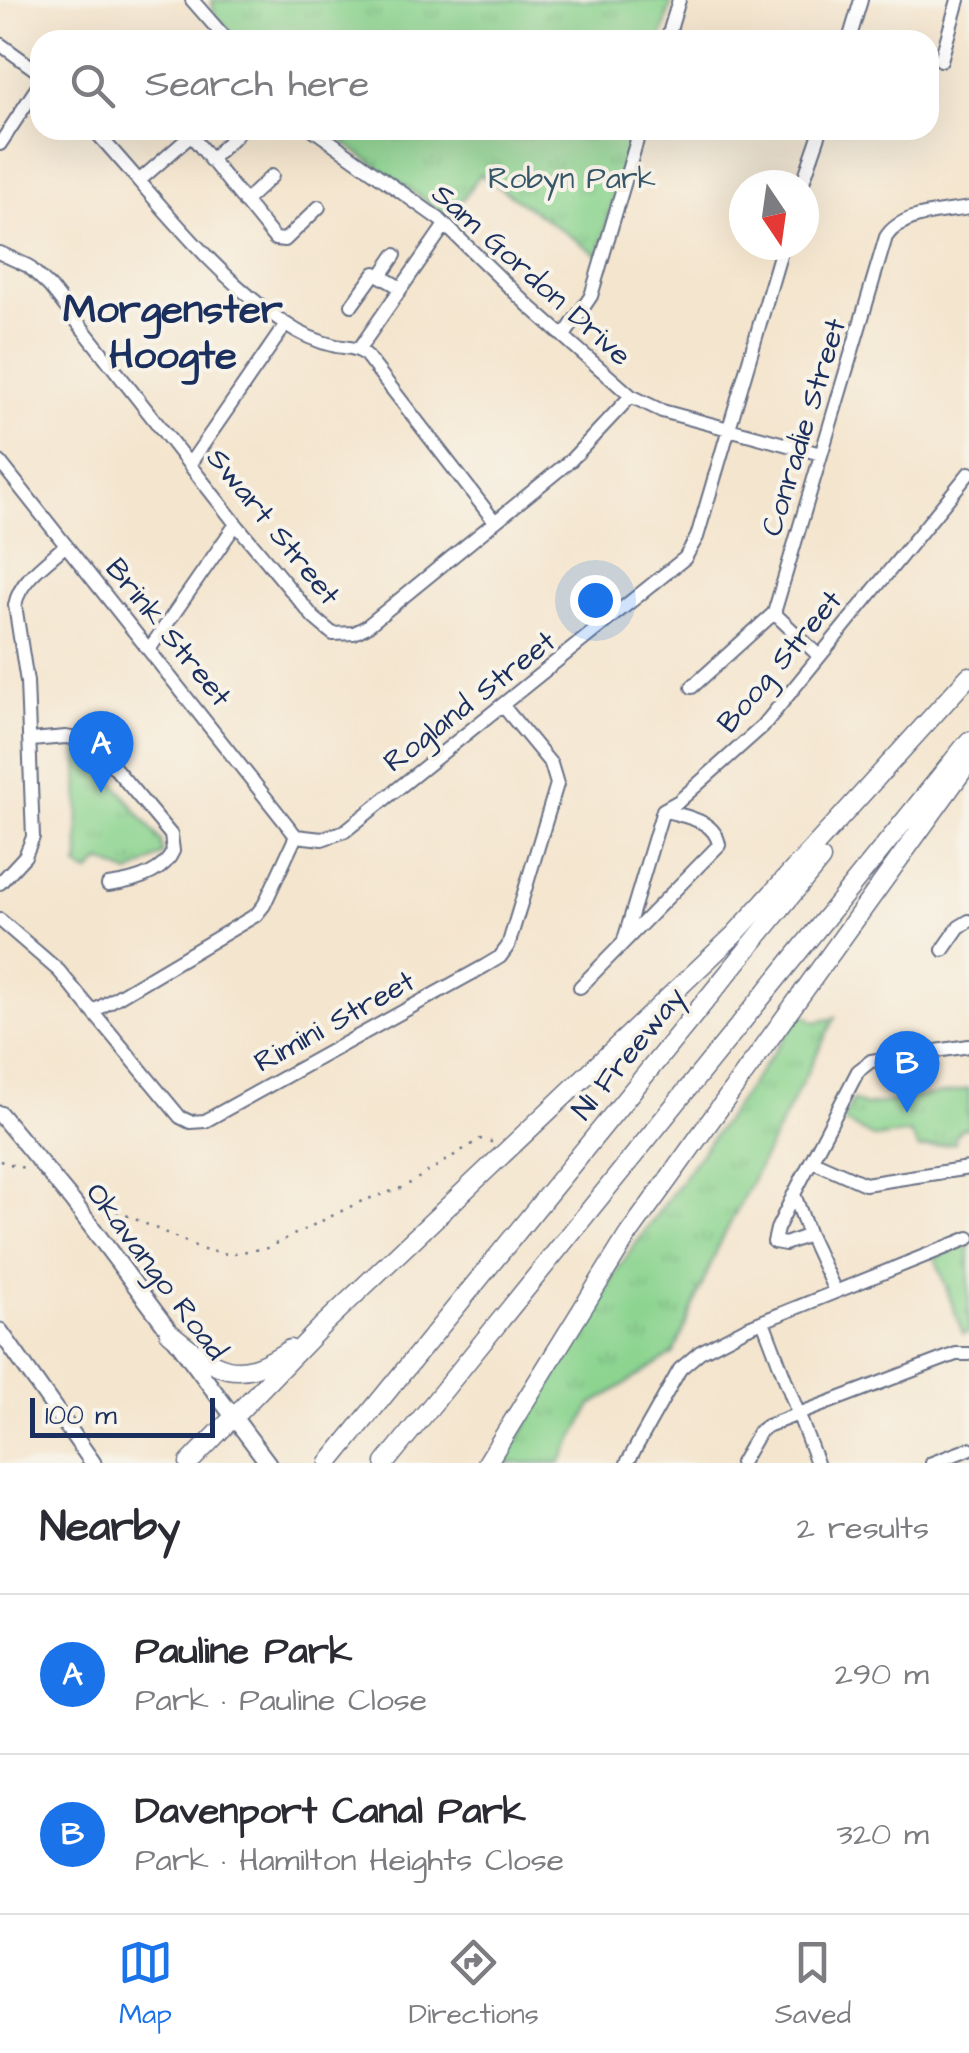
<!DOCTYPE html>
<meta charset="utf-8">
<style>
body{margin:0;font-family:"Architects Daughter",sans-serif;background:#f7f7f7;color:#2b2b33}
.compass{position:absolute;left:729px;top:170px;width:90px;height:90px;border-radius:50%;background:#fff;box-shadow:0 10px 40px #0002;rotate:167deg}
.scale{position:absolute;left:30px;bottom:25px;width:185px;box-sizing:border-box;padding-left:10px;border:5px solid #1b2f5e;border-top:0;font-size:28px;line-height:35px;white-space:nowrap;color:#1b2f5e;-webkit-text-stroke:8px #f7f3e8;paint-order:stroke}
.you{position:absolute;left:595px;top:600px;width:35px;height:35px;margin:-25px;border:8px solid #fff;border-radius:50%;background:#1a73e8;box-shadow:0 0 0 15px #1a73e833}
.badge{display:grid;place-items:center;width:65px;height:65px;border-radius:50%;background:#1a73e8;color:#fff;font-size:32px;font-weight:700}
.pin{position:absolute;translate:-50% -82px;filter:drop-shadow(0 2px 5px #0008)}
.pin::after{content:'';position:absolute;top:52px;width:35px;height:30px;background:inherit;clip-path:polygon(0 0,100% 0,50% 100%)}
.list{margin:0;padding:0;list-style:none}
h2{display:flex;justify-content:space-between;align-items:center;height:130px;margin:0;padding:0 40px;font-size:42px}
h2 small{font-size:32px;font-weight:400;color:#7c7c81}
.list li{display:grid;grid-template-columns:65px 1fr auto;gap:30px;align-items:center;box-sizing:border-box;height:160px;padding:0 40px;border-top:2px solid #e1e1e2}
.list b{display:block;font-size:38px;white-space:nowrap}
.list p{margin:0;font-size:32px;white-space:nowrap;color:#7c7c81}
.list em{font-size:32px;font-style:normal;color:#7c7c81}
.icon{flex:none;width:55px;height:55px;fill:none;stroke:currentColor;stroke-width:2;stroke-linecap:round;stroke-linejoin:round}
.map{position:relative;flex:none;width:969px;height:1463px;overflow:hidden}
.search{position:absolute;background:#fff;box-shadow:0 10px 40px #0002;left:30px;right:30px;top:30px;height:110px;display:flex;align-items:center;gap:25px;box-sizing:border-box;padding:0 35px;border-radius:30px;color:#7c7c81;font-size:38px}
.sheet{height:450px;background:#fff}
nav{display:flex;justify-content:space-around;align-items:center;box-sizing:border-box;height:140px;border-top:2px solid #e1e1e2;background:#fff;font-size:28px;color:#7c7c81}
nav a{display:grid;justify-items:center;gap:5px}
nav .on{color:#1a73e8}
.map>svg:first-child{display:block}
.grass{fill:url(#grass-tufts);stroke:#548277;stroke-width:2.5}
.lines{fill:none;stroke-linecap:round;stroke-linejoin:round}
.minor-casing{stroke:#676f85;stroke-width:16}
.major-casing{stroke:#676f85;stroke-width:19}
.highway-casing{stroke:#676f85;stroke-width:21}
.path{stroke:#676f85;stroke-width:2.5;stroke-dasharray:2.5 8;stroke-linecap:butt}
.minor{stroke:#fff;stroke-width:12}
.major{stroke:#fff;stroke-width:15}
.highway{stroke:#fff;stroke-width:18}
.labels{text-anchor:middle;stroke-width:8;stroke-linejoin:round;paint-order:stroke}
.park-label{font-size:30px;fill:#37586a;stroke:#f7f3e8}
.street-label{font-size:30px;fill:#1b2f5e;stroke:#f7f3e8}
.district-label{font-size:40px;font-weight:bold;fill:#1b2f5e;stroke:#f7f3e8}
</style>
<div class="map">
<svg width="969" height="1463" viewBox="0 0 969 1463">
<defs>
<pattern id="grass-tufts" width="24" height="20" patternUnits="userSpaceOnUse" patternTransform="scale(2.5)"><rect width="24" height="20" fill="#8cd490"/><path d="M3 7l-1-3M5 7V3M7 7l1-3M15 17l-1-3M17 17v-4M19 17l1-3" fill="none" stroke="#78b67f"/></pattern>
</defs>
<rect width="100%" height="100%" fill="#f7f3e8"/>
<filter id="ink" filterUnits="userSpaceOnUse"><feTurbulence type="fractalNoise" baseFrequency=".01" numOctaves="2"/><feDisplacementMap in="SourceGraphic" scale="20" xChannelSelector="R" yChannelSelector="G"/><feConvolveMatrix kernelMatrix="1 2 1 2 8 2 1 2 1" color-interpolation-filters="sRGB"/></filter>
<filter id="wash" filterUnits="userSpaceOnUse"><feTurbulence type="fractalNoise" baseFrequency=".0048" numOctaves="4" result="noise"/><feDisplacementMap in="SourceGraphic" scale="40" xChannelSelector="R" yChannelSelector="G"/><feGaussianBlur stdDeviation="2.25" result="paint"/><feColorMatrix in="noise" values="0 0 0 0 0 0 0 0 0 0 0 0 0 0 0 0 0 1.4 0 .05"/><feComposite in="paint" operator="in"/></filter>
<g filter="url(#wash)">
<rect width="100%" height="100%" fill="#f4e5ce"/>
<!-- grass -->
<path class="grass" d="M212 0H672L661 40H237L214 14Z
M326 130H634L598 255 480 174 450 218Z
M78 746H85L161 841 163 854 130 874 101 861 89 873 77 867 79 858Z
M802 1013 815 1022 835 1018 718 1247 674 1353 592 1405 560 1463H504L619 1267Z
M969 1089V1128L961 1129 955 1137V1143L919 1149 910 1133 875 1138 842 1121 853 1100 865 1106Z
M969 1245V1332L963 1334 935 1257Z"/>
</g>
<g filter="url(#ink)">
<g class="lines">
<!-- minor casing -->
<g class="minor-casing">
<path id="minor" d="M192 0 227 40
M667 40 679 0
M849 40 861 0
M0 44 40 73
M941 60 958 0
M94 130C153 194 213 276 286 324 300 334 319 342 336 346 347 348 356 347 365 354L495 522
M314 130 439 219 529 306 631 396 662 411 821 454
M191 135 275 239 285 240 319 207
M0 144 40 83
M210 160 236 135
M140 180 195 132
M802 185 821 130
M244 202 272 176
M0 253 28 266 50 287 236 524 314 618 333 634 354 633 366 627 571 460 631 396
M382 274 395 255
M352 305 375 273 401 288
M564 336 591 296 640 130
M359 349 445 225
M0 462 296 836
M191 462 286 324
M774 613 818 655
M150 648 236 524
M692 687 774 613 886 237C902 212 942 213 969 208
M31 740 66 737 93 742 171 835 173 851C163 875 131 882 108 885
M296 836 322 839 345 831 685 558 697 537 783 245
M0 883 25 856 33 837 27 682 15 605C20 579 47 562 66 545
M0 920 59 971 180 1117 190 1122 205 1121 485 966 500 957 508 946 557 784 551 764 503 706
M624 940 663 810 679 801 763 726 969 473
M943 950 959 927 969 921
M580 987 719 845C715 819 684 817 663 810
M94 1011 256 915 264 905 296 836
M813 1161 865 1184 969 1168
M794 1194 777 1229 774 1242 785 1244 809 1235
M835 1291 809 1235 794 1194 858 1071 871 1061 969 1046
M763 1321 817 1463
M627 1463 680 1369 700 1352 746 1328 969 1238
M741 1463 759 1432 767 1426 956 1354H969
M932 1463 969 1449"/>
</g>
<!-- major casing -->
<g class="major-casing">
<path id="major" d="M0 1114 73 1202 268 1463
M0 1331 93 1463"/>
</g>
<!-- highway casing -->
<g class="highway-casing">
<path id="highway" d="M169 1332C215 1369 235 1387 290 1349
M189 1463 322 1326 734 935 969 676
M329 1463 821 859
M385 1463 969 741
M487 1463 628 1235 969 762"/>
</g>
<!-- path -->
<path class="path" d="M0 1161 27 1169
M88 1198 204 1250 228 1254 267 1248 362 1201 404 1187 480 1139 495 1143"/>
<!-- minor -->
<use href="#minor" class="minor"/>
<!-- major -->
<use href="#major" class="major"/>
<!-- highway -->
<use href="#highway" class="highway"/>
</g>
</g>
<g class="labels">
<!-- park labels -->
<g class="park-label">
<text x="572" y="188">Robyn Park</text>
</g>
<!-- street labels -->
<g class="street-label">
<text transform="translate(532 274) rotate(42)" y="10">Sam Gordon Drive</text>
<text transform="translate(803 427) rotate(-73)" y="10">Conradie Street</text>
<text transform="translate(274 526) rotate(51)" y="10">Swart Street</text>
<text transform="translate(169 632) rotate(51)" y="10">Brink Street</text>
<text transform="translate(779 661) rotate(-50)" y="10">Boog Street</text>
<text transform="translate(469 701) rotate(-38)" y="10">Rogland Street</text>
<text transform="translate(334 1021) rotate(-29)" y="10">Rimini Street</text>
<text transform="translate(628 1053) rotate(-51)" y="10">N1 Freeway</text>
<text transform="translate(157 1271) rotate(53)" y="10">Okavango Road</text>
</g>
<!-- district labels -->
<g class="district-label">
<text x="173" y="322">Morgenster<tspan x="173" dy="46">Hoogte</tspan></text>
</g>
</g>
</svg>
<svg class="compass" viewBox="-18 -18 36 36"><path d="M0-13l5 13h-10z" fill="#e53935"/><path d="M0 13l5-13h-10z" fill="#7c7c81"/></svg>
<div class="scale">100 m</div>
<div class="you"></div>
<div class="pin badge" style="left:101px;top:793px">A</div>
<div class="pin badge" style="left:907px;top:1113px">B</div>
<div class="search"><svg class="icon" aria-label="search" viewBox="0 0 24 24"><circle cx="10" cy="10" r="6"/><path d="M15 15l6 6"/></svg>Search here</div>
</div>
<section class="sheet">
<h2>Nearby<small>2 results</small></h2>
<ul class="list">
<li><span class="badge">A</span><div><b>Pauline Park</b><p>Park · Pauline Close</p></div><em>290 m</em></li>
<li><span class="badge">B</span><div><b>Davenport Canal Park</b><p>Park · Hamilton Heights Close</p></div><em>320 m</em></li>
</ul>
</section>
<nav>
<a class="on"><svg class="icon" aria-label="map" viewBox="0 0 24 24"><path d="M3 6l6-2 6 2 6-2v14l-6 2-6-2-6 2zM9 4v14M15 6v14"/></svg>Map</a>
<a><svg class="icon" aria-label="directions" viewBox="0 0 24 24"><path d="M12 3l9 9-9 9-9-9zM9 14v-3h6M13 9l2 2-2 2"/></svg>Directions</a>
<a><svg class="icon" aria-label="saved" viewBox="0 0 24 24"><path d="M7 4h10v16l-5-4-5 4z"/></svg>Saved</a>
</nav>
